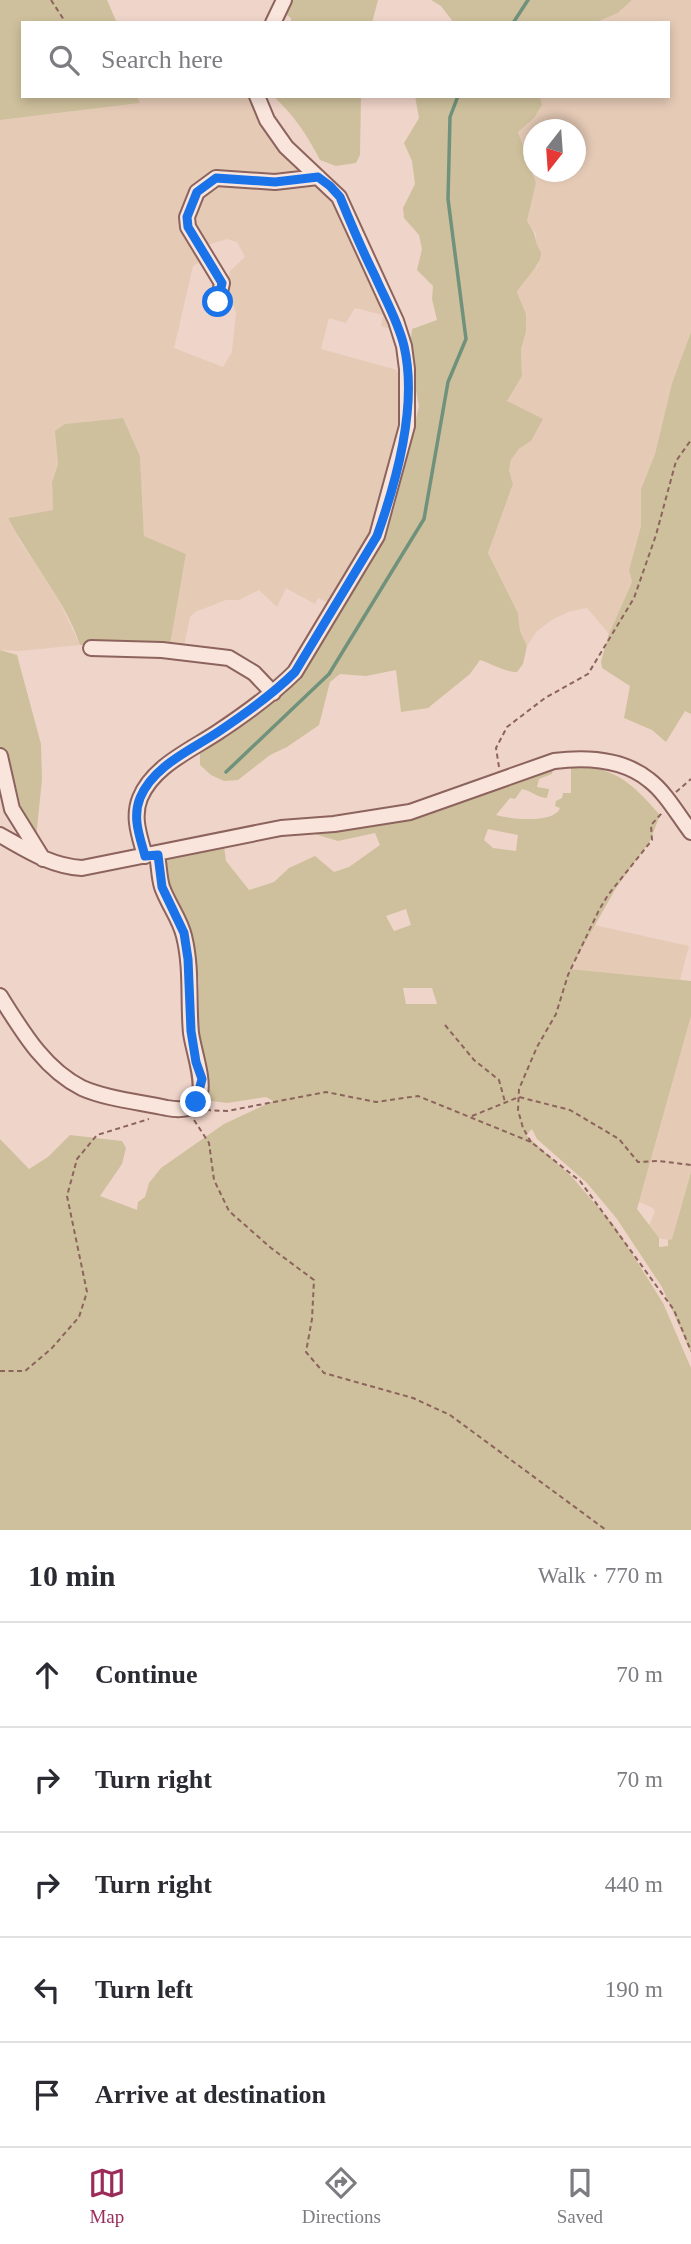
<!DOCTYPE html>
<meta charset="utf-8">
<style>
body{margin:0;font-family:Georgia,serif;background:#f2f2f3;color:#2b2b33}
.compass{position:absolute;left:523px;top:119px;width:63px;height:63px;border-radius:50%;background:#fff;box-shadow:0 4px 10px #0003;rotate:197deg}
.stop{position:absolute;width:21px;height:21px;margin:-16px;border:5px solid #1a73e8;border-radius:50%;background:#fff}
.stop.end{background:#1a73e8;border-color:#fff;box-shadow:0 2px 7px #0008}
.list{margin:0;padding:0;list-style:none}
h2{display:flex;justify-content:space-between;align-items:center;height:91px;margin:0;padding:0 28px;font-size:30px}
h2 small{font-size:23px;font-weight:400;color:#7c7c81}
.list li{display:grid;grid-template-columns:46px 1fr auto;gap:21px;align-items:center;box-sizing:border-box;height:105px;padding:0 28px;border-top:2px solid #e1e1e2}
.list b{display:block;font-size:26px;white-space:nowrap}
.list em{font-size:23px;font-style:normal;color:#7c7c81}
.icon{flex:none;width:38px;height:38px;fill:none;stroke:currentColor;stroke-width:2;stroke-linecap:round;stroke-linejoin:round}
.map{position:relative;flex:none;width:691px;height:1530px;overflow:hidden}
.search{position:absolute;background:#fff;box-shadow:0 4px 10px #0003;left:21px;right:21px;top:21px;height:77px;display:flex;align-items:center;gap:18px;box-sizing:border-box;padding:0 24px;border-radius:0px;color:#7c7c81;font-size:26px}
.sheet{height:616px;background:#fff}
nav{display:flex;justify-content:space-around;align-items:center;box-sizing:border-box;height:98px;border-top:2px solid #e1e1e2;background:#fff;font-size:19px;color:#7c7c81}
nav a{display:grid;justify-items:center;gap:4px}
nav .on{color:#9b2c59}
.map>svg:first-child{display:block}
.farmland{fill:#e5cab6;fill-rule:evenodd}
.green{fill:#cec09c;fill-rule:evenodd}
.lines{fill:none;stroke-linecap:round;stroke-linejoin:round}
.stream{stroke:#70927c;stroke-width:3.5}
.minor-casing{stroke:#8c635d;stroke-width:18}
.path{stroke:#8c635d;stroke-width:2;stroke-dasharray:5 3.5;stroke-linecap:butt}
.minor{stroke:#f9e5dc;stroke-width:14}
.route{stroke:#1a73e8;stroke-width:9}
</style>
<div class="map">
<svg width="691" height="1530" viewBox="0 0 691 1530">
<rect width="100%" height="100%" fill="#efd4c9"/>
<!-- farmland -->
<path class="farmland" d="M632 0H691V332L672 383 655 454 641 489V526L629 570 632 582 609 634 587 608 568 612 552 620 537 631 527 646 520 631 518 613 488 553 513 484 509 470 511 460 519 449 531 441 507 401 522 375 521 349 526 332V314L517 292 524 279 538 265 541 253 536 244V234L527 221 536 183 518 132 534 118 542 105 540 96H668V23H594L618 13ZM534 130H576V172H534Z
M137 96H249L320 175 273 177 242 174H215L198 188 188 214 192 236 204 260 193 266 174 348 223 367 232 352 236 313 227 284 230 271 245 257 237 242 227 239 207 245 197 225 196 212 202 191 207 186 215 179 225 176 290 179 324 177 336 187 401 321V332L381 326 383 315 355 308 346 323 329 318 321 349 397 370 403 386 400 428 381 524 334 605 318 598 315 604 286 588 277 607 259 590 239 600H226L195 612 190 617 184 646 170 645 186 554 144 536 140 456 123 418 65 424 56 431 58 464 52 482 53 510 8 518 21 543 56 594 80 645 19 651 0 650V120L139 103Z
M594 925 689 946 680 980 570 969Z
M691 1016V1172L672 1239 668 1240 659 1238 649 1226 655 1211 653 1208 639 1202Z"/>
<!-- green -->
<path class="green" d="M0 0H107L117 23H23V96H137L140 103 0 120Z
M291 0H378L372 23H291V18L284 13Z
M431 0H632L618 13 594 23H454L441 6Z
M273 96H361L360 155 356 163 336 166 320 160C307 135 294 115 273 96Z
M415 96H540L542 105 534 118 518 132 536 183 527 221C532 229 535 233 536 242 537 246 540 249 541 253 542 264 523 281 517 292L526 314V332L521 349 522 376 507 401 543 419 531 441 519 449 511 460 509 470 513 484 488 553 518 613 520 631 527 646 523 664 517 672C505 672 492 664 480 660L470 674 428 708 401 712 396 670 366 676 340 674 330 682 319 725 287 747 270 755 238 780 224 781 211 775 200 765V749L302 673 381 544 394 509 419 406 409 354 412 329 437 320 432 299 433 286 417 270 422 249 419 235 404 218 403 208 415 184 412 161 404 143 419 118Z
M691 332V714L685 711 666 742 652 730 624 718 630 686 602 668 601 661 609 634 632 582 629 570 641 526V489L655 454 672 383Z
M123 418 140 456 144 536 186 554 170 645 128 642 80 645C65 599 30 561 8 518L53 510 52 482 58 464 55 431 65 424Z
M0 650 17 655 41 744 42 779 36 839 25 823 11 767 0 750Z
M553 767 552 774 539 779 537 787 549 789 547 798C536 797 532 791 522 789L515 799 510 798 496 815C510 819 554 824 560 808L555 806 556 801 562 798 563 793H571V767C615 765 633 785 660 815L650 841 616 888 570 969 691 981V1016L637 1209 659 1238V1247L668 1246V1240L672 1239 691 1172V1353L662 1287 617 1219 587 1183 537 1139 532 1129 526 1135 572 1177 616 1228 663 1303 691 1368V1530H0V1139L29 1169 48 1157 70 1135 122 1141 126 1148 122 1164 100 1196 137 1210 138 1202 145 1197 149 1183 161 1168 224 1124 273 1101 266 1097 227 1103 204 1100 198 1015 199 981 196 963 186 921 157 859 224 846 226 861 249 890 274 882 289 868 315 856 334 872 349 867 380 845 375 833 338 841 308 832 404 820 439 809 502 783ZM488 829 518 835 516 851 493 848 484 840ZM406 909 411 925 394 931 386 916ZM403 988H432L437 1004H406Z"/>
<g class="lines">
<!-- stream -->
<path class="stream" d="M513 23 528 0
M226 772 329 674 424 519 448 382 466 339 448 199 450 117 458 96"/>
<!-- minor casing -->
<g class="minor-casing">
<path id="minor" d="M273 23 284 0
M218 302 222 283 188 227 187 217 197 192 216 178 275 182 318 177
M91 648 162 650 229 658 254 673 273 693
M0 756 12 809 43 859
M0 835C27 850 50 866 82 868L281 828 334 824 410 812 554 761C586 757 623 759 649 780 666 793 678 815 691 832
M145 856C140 837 132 818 140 798 153 766 191 750 218 732 245 714 272 695 295 672L377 536 407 426V369L404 346 396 321 339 197 286 147 267 120 257 96
M0 996C22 1031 44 1069 82 1088 107 1099 140 1102 167 1108 221 1118 195 1062 191 1033 188 1001 192 968 184 936 180 919 168 904 162 887 159 877 159 865 157 855"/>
</g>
<!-- path -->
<path class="path" d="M51 0 66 23
M499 767 496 748 507 727 545 698 588 674 634 598 656 535 676 461 691 440
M676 792 691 779
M445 1025 474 1060 499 1080 505 1102
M206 1110 227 1111 326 1092 376 1102 418 1096 531 1142 580 1181 674 1310 691 1351
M472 1116 519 1097 570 1110 619 1139 638 1162 659 1161 691 1165
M194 1120 209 1143 214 1180 229 1211 271 1248 314 1280 312 1319 306 1352 324 1373 413 1398 450 1415 606 1530
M531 1142 523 1128 518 1110 519 1089 537 1047 556 1014 568 975 599 910 608 895 652 840 651 825 662 813
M0 1371H25L52 1348 79 1317 87 1292 67 1196 77 1159 97 1135 149 1119"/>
<!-- minor -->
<use href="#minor" class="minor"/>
</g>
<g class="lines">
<!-- route -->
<path class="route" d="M196 1102 202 1079 196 1062 191 1031 188 959 184 933 162 887 158 855 145 856C140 837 132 818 140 798 153 766 191 750 218 732 245 714 272 695 295 672L377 536C397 480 418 405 404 346 398 321 385 299 375 276 362 250 351 224 340 197L330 186 318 177 275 182 216 178 197 192 187 217 188 227 222 283 218 302"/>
</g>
</svg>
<svg class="compass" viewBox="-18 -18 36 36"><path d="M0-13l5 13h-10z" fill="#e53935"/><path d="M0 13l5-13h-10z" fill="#7c7c81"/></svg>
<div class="stop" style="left:218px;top:302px"></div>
<div class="stop end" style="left:196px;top:1102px"></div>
<div class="search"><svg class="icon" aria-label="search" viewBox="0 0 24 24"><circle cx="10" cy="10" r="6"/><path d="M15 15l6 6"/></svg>Search here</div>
</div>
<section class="sheet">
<h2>10 min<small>Walk · 770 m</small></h2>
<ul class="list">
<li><svg class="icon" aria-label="ahead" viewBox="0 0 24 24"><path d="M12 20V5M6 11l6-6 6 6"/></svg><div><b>Continue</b></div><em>70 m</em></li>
<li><svg class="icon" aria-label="right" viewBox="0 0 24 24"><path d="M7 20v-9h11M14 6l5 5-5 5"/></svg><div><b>Turn right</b></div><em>70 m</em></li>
<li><svg class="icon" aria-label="right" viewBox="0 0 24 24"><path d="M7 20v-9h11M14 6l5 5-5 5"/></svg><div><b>Turn right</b></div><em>440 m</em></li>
<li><svg class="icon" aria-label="left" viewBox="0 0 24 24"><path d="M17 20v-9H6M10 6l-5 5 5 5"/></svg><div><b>Turn left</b></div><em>190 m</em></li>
<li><svg class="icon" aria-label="arrive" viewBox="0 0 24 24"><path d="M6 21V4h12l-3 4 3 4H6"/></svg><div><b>Arrive at destination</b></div></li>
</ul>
</section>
<nav>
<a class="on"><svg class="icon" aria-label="map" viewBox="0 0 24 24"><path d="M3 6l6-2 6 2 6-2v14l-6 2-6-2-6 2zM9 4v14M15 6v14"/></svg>Map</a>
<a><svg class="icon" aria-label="directions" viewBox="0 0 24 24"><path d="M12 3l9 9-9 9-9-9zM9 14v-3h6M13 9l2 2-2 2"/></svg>Directions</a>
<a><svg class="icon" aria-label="saved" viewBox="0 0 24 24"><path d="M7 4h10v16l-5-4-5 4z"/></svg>Saved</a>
</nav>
